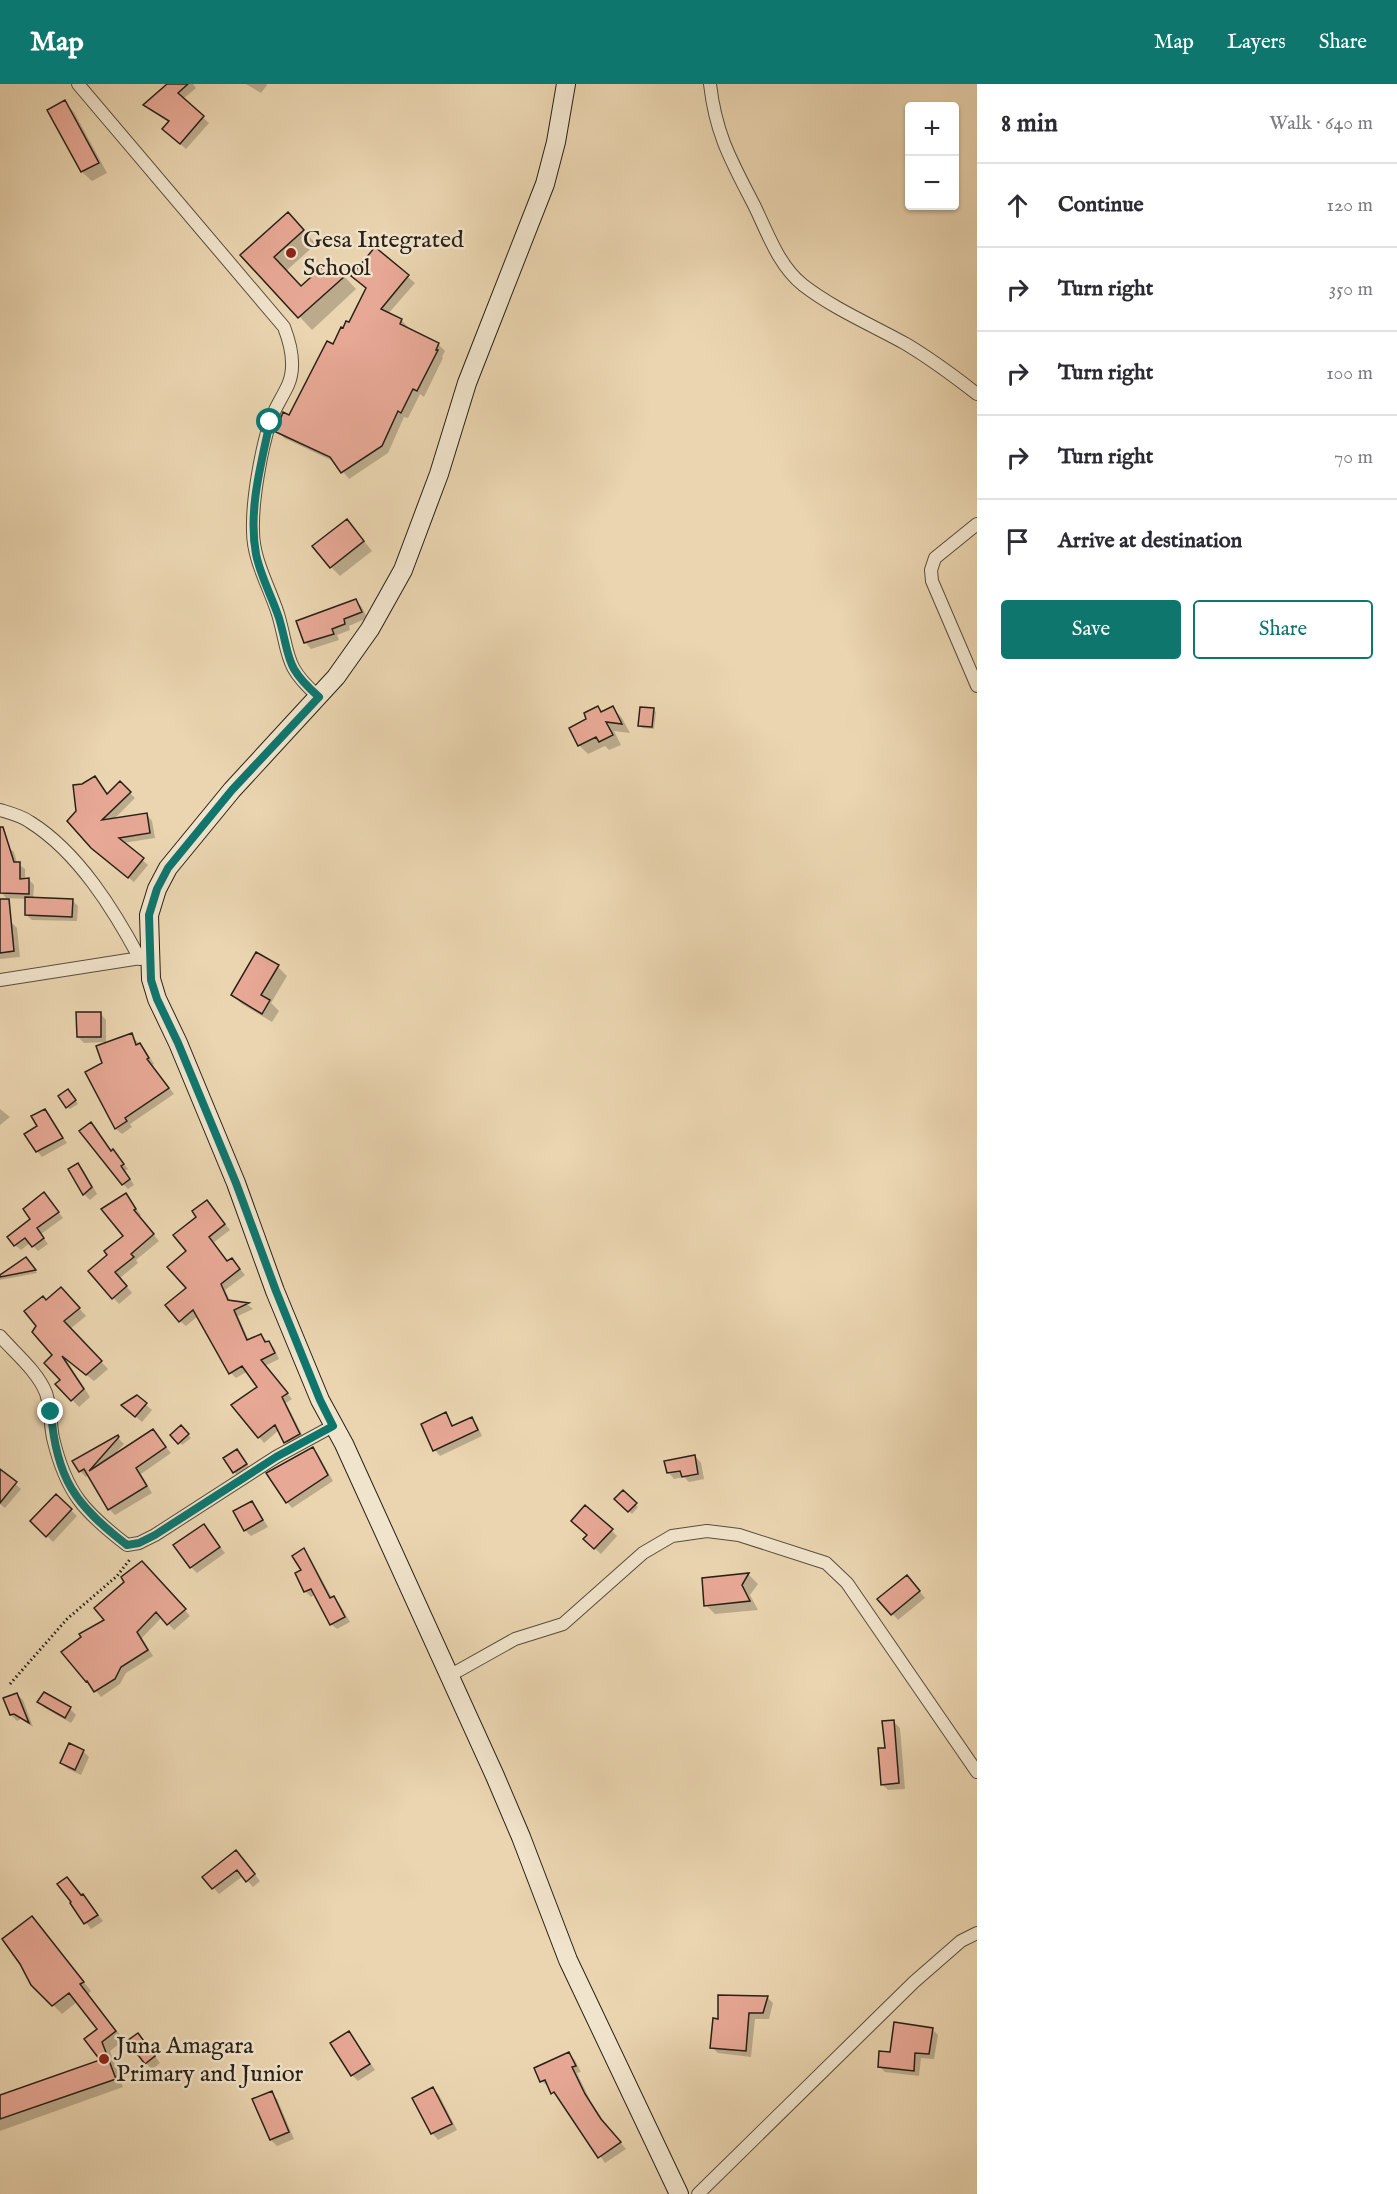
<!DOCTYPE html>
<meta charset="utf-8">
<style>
body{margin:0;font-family:"IM FELL English",serif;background:#f7f7f7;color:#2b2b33}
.controls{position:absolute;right:18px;top:18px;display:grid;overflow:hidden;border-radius:6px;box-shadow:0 2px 4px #0004}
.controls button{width:54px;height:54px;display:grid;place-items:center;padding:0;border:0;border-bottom:2px solid #e1e1e2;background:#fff;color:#2b2b33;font:30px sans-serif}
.stop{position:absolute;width:18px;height:18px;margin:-14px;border:4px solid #0f766e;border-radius:50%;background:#fff}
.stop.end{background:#0f766e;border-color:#fff;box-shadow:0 2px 6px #0008}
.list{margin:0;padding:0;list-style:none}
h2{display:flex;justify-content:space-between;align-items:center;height:78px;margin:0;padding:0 24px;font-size:26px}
h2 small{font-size:20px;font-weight:400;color:#7c7c81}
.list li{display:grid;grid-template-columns:39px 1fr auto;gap:18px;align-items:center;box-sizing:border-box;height:84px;padding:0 24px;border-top:2px solid #e1e1e2}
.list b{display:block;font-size:22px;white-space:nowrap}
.list em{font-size:20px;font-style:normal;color:#7c7c81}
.actions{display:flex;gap:12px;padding:18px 24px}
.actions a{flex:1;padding:14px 0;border:2px solid #0f766e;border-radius:6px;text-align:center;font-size:21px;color:#0f766e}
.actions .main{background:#0f766e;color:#fff}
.icon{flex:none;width:33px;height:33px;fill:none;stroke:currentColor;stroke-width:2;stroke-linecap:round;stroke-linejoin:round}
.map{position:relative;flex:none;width:977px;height:2110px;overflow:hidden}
header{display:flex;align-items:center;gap:36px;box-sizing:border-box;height:84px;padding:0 30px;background:#0f766e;color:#fff}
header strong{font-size:28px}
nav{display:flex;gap:33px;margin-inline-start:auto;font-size:21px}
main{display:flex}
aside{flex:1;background:#fff}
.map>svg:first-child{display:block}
.shadow{fill:#0003}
.building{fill:#e7a895;stroke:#282117;stroke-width:1.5}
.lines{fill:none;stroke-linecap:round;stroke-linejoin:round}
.minor-casing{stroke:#584e3d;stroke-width:14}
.secondary-casing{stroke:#282117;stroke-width:20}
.path{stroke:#282117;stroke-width:3;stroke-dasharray:1.5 3;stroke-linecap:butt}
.minor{stroke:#f1e4cc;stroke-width:12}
.secondary{stroke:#f1e4cc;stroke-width:18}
.route{stroke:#0f766e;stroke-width:8}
.poi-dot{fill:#8f2418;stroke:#f1e4cc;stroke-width:2}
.labels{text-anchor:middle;stroke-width:5;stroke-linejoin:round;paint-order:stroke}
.poi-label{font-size:24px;fill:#282117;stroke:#f1e4cc;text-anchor:start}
</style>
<header>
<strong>Map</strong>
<nav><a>Map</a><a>Layers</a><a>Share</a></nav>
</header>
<main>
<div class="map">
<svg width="977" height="2110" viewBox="0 0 977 2110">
<rect width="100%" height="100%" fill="#ead5b0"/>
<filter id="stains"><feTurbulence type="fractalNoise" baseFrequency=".00333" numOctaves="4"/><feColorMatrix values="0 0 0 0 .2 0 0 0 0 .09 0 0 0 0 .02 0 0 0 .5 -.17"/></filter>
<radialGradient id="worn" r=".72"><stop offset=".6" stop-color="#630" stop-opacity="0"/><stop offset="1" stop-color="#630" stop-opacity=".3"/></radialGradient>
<!-- shadow -->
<path class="shadow" d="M169 0H193L196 4 183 15 209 39 186 65 170 51V38L145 21Z
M246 0H266L267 1 261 9Z
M64 18 74 28 107 89 92 97 82 88 49 26Z
M300 143 316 160 286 187 301 203 342 190 356 205 312 246 242 171Z
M375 165 415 199 388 230 401 236 408 243 407 245 438 260 445 267 442 273 443 274 424 313 420 310 408 334 404 333 388 369 349 395 335 378 284 354 278 347 290 333 334 262 350 240 367 205Z
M356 447 372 467 340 492 331 483Z
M356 517 362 523 367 534 349 542 350 546 337 551 339 556 311 565 305 558Z
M597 624 603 629 613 624 622 634 630 649 614 647 621 661 609 666 605 662 588 670 579 661 588 636Z
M654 626 656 628 654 645 642 644 640 641Z
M94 694 108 711 120 699 135 714 113 736 147 731 152 737 155 754 123 759 148 781 134 798 99 770 78 727 83 701Z
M8 763 14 768 17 779 25 785V796H29L34 801 33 815 72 816 78 822 77 837 32 836 26 831 27 815 6 814 1 808 0 766Z
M11 838 17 844 20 873 0 875V839Z
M278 883 287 892 271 919 279 927 272 938 242 920 232 911Z
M100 929 106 936V958L84 959 78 953Z
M131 951 145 966 154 980 152 981 174 1010 130 1040 132 1043 122 1050 116 1045 87 989 104 980Z
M71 1009 78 1020 70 1025 67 1023Z
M0 1025 10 1033 0 1041Z
M45 1026 67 1059 42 1073 37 1067 39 1042Z
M82 1047 118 1072 128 1085 125 1087 134 1101 128 1105 123 1100Z
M78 1081 84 1087 97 1110 90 1116 84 1110Z
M126 1111 141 1131 139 1133 159 1157 136 1176 138 1179 120 1194 132 1209 119 1220 90 1187 109 1171 125 1152Z
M49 1116 63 1134 41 1150 48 1160 38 1167 30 1159 21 1166 15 1161 32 1135Z
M212 1123 230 1146 213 1159 227 1179 237 1181 245 1191 225 1206 231 1218 248 1221 253 1225 238 1232 249 1257 261 1251 274 1264 279 1275 265 1282 292 1315 286 1319 305 1356 291 1364 279 1346 264 1359 233 1321 260 1303 248 1287 236 1294 231 1289 198 1232 186 1242 180 1237 188 1204V1167Z
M28 1177 37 1189 0 1196V1192Z
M68 1212 86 1232 70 1245 108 1285 94 1297 65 1274 90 1313 79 1323 57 1300 62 1296 54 1272 46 1218Z
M137 1313 152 1326 142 1338 129 1327Z
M445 1330 454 1343 471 1335 477 1341 482 1352 440 1372 435 1366Z
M181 1343 191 1354 182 1361 172 1351Z
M153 1347 171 1369 141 1390 152 1409 115 1431 109 1425 89 1391 86 1393 80 1387 117 1353 124 1360 113 1372Z
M312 1364 318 1370 333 1397 292 1424 287 1418Z
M236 1367 252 1386 240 1394 234 1388Z
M695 1372 701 1379 704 1395 689 1398 684 1393 674 1395 668 1388Z
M5 1391 21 1405 5 1424 0 1420V1397Z
M623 1408 638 1423 632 1430 617 1415Z
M56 1412 77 1432 53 1458 32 1437Z
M251 1419 257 1425 268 1443 251 1452 245 1446Z
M611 1446 617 1452 601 1470 585 1455Z
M209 1448 225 1469 197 1489 191 1483Z
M304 1466 309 1472 332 1514 334 1513 339 1519 350 1538 337 1545 331 1540 315 1510 311 1513 305 1507 303 1487Z
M148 1485 190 1532 174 1546 162 1533 142 1554 153 1572 126 1589 120 1600 101 1613 64 1568 106 1536 126 1498Z
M749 1491 758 1500 750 1511 758 1526 715 1530 706 1521 703 1495Z
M913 1499 925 1514 898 1536 880 1516Z
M17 1610 23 1616 33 1643 21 1635 17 1637 11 1631Z
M39 1618 70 1625 76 1631 71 1639 45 1624Z
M894 1638 900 1644 905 1705 888 1706 882 1700 886 1665Z
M83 1667 89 1673 81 1691 68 1685 62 1679Z
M242 1774 260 1797 253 1803 243 1792 219 1810 204 1793Z
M83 1812 103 1837 91 1845 72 1820Z
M40 1843 91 1907 88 1910 124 1956 110 1967 123 2003 0 2047V2013L102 1977 99 1945 78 1917 62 1930 32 1900Z
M767 1913 773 1919 769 1935H755L751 1973 718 1969 712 1963 719 1936Z
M932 1945 938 1951 934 1975 921 1974 919 1992 885 1988 879 1982 891 1970Z
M349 1949 375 1986 358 1997 352 1991Z
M144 1957 160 1979 152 1985 146 1979Z
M568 1970 575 1976 581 1988 577 1989 591 2018 607 2043 626 2065 605 2079 560 2014 542 1997 536 1985Z
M433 2005 439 2011 457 2046 438 2056 432 2049 414 2015Z
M271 2009 277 2015 294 2055 277 2062 271 2056Z"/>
<!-- building -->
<path class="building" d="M167 0H188L178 9 204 32 180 60 162 45 169 37 143 21Z
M65 16 99 79 81 88 47 26Z
M288 128 304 146 274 173 301 202 330 176 345 192 298 234 240 171Z
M375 163 409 191 381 225 402 235 400 240 439 259 436 266H438L417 307 413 305 401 329 398 327 382 362 341 389 330 373 276 348 283 328 289 331 327 257 333 260 341 243 343 244 346 237 349 238 366 204 351 192Z
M347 435 364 457 330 484 312 462Z
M356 515 362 528 344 535 345 540 332 545 334 550 304 559 296 537Z
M598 622 601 628 613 622 622 640 606 638 613 651 599 658 596 653 578 662 569 644 586 635 584 629Z
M640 623 654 624 652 643 638 642Z
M95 692 107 710 120 697 131 708 102 736 147 729 150 749 119 754 144 774 128 794 91 764 67 737 76 727 73 701 82 700Z
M0 743H3L14 778H20V795L29 794V810L0 809Z
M25 813 73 815 72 833 25 831Z
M0 815H9L14 867 0 869Z
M256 868 279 881 261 911 270 916 262 930 231 911Z
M76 928H101V953H77Z
M132 949 136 961 140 959 149 974 147 975 169 1004 125 1034 127 1037 115 1045 85 988 102 979 96 962Z
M68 1005 76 1016 66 1024 58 1012Z
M45 1025 63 1054 36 1068 24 1050 37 1042 31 1032Z
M91 1038 111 1067 113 1065 124 1080 121 1082 130 1095 122 1101 79 1047Z
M78 1079 92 1103 83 1111 68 1085Z
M44 1108 59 1128 37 1144 44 1154 32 1163 25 1154 14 1162 7 1153 30 1135 23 1125Z
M126 1109 136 1125 134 1126 154 1150 131 1170 134 1173 115 1188 127 1202 112 1215 88 1187 107 1171 104 1167 123 1152 101 1125Z
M207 1116 225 1140 209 1153 227 1177 232 1174 240 1185 221 1200 228 1216 249 1219 234 1226 247 1256 261 1250 265 1258 269 1257 275 1269 261 1276 288 1309 282 1313 300 1350 284 1359 275 1341 258 1354 231 1321 257 1303 242 1282 229 1290 193 1226 179 1238 165 1221 186 1204 167 1183 186 1167 173 1151 196 1133 192 1127Z
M26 1173 36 1186 0 1193V1191Z
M61 1203 80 1224 64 1237 102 1277 86 1291 62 1272 84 1305 71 1317 55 1300 60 1296 44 1279 52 1271 32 1248 36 1242 24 1227 43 1212 46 1216Z
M137 1311 147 1319 135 1333 121 1321Z
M446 1328 452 1342 472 1333 478 1346 433 1367 421 1340Z
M181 1341 189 1350 178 1360 170 1351Z
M153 1345 166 1363 136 1384 147 1402 108 1426 84 1385 79 1388 72 1377 118 1351 119 1353 89 1387Z
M313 1363 328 1391 286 1419 266 1389Z
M237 1365 247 1380 233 1389 223 1374Z
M695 1371 698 1390 682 1393 680 1387 667 1389 664 1377Z
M0 1385 17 1398 0 1419Z
M623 1406 637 1419 628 1428 614 1415Z
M56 1410 72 1425 46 1453 30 1437Z
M252 1417 263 1436 244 1447 233 1427Z
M585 1421 613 1445 594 1465 583 1455 587 1451 571 1437Z
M204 1440 220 1463 190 1484 173 1461Z
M304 1464 330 1514 334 1512 345 1533 330 1541 311 1505 304 1508 295 1489 301 1486 292 1472Z
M142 1477 186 1525 167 1541 156 1528 137 1548 148 1566 121 1583 115 1595 94 1608 87 1597 86 1598 61 1568 81 1553 79 1550 104 1536 94 1524 124 1498 121 1493Z
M749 1489 742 1501 750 1517 704 1522 702 1494Z
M907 1491 920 1507 891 1531 877 1515Z
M44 1608 71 1623 65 1634 37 1618Z
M17 1609 29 1639 14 1630 10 1631 3 1614Z
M894 1636 899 1699 881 1701 878 1664H885L882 1637Z
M69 1659 84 1666 75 1686 60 1679Z
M236 1766 255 1790 246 1798 237 1786 212 1805 202 1793Z
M67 1793 81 1811 83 1810 98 1831 84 1840 70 1819 71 1818 57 1800Z
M32 1832 84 1898 80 1900 116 1947 102 1958 116 1995 0 2035V2011L100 1976 84 1955 97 1945 69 1909 52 1922 31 1901 20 1880 2 1855Z
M718 1911 768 1912 763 1929H749L746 1967 710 1964 713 1934 718 1935Z
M894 1938 933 1944 929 1970 915 1969 914 1987 878 1983 879 1967 890 1968Z
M349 1947 370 1980 351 1992 330 1959Z
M138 1949 155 1972 145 1980 127 1957Z
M569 1968 576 1982 572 1983 585 2010 601 2035 621 2058 598 2074 554 2008 551 2010 545 1996 540 1998 534 1984Z
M433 2003 452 2040 431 2050 412 2014Z
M272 2007 289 2048 270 2056 252 2015Z"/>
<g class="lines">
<!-- minor casing -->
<g class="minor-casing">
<path id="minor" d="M78 0 284 243C291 261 296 283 288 301 282 314 274 325 270 338 261 367 252 416 253 447 253 476 269 502 278 530 290 571 283 582 319 613
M710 0C716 52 732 78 755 123 768 150 779 182 803 201 834 225 872 241 906 260 931 275 954 292 977 310
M977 440 935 474 931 486 932 497 977 602
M0 726C10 729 22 732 30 738 78 768 114 826 140 875
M0 896 147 873
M0 1252C15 1269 38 1288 46 1309 51 1324 50 1339 53 1354 66 1409 84 1428 127 1461L139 1459 155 1451 276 1373 333 1342
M449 1592 515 1555 563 1540 643 1469 672 1452 707 1447 739 1451 826 1479 847 1499 977 1688
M698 2110 914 1898 961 1857 977 1849"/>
</g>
<!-- secondary casing -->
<g class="secondary-casing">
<path id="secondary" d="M566 0 556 58 545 100 467 299 439 390 403 486 370 545 336 593 232 706 168 784 157 805 149 831 151 895 157 915 178 959 236 1099 275 1207 320 1316 344 1360 495 1692 521 1753 568 1876 679 2110"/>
</g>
<!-- path -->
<path class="path" d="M10 1600 67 1535 117 1492 131 1474"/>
<!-- minor -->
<use href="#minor" class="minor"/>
<!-- secondary -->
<use href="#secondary" class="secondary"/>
</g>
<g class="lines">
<!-- route -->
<path class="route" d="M51 1328C56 1394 75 1421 127 1461L139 1459 155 1451 276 1373 333 1342 320 1316 276 1207 236 1099 178 959 157 915 151 896 149 831 157 805 168 784 232 706 319 613C284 582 291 575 279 534 272 513 260 491 256 470 248 427 261 380 270 338"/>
</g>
<!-- markers -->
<g class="poi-dot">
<circle cx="291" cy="169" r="6"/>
<circle cx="104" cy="1975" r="6"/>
</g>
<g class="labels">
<!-- poi labels -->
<g class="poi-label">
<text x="303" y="163">Gesa Integrated<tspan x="303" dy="28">School</tspan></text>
<text x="116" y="1969">Juna Amagara<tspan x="116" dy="28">Primary and Junior</tspan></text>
</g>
</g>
<rect width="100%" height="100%" filter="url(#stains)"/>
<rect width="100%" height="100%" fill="url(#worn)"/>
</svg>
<div class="controls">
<button>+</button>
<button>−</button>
</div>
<div class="stop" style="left:270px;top:338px"></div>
<div class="stop end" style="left:51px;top:1328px"></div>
</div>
<aside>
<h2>8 min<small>Walk · 640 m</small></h2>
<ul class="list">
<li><svg class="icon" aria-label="ahead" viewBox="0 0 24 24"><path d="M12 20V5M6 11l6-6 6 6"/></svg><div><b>Continue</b></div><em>120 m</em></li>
<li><svg class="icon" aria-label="right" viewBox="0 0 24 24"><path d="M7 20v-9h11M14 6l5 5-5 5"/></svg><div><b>Turn right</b></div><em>350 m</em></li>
<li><svg class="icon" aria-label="right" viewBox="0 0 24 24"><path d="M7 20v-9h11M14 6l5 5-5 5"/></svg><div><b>Turn right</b></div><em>100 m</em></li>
<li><svg class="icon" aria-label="right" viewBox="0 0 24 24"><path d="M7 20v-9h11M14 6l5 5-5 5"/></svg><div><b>Turn right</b></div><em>70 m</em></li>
<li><svg class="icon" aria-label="arrive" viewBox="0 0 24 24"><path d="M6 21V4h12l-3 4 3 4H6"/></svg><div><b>Arrive at destination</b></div></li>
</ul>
<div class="actions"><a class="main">Save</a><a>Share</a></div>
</aside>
</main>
